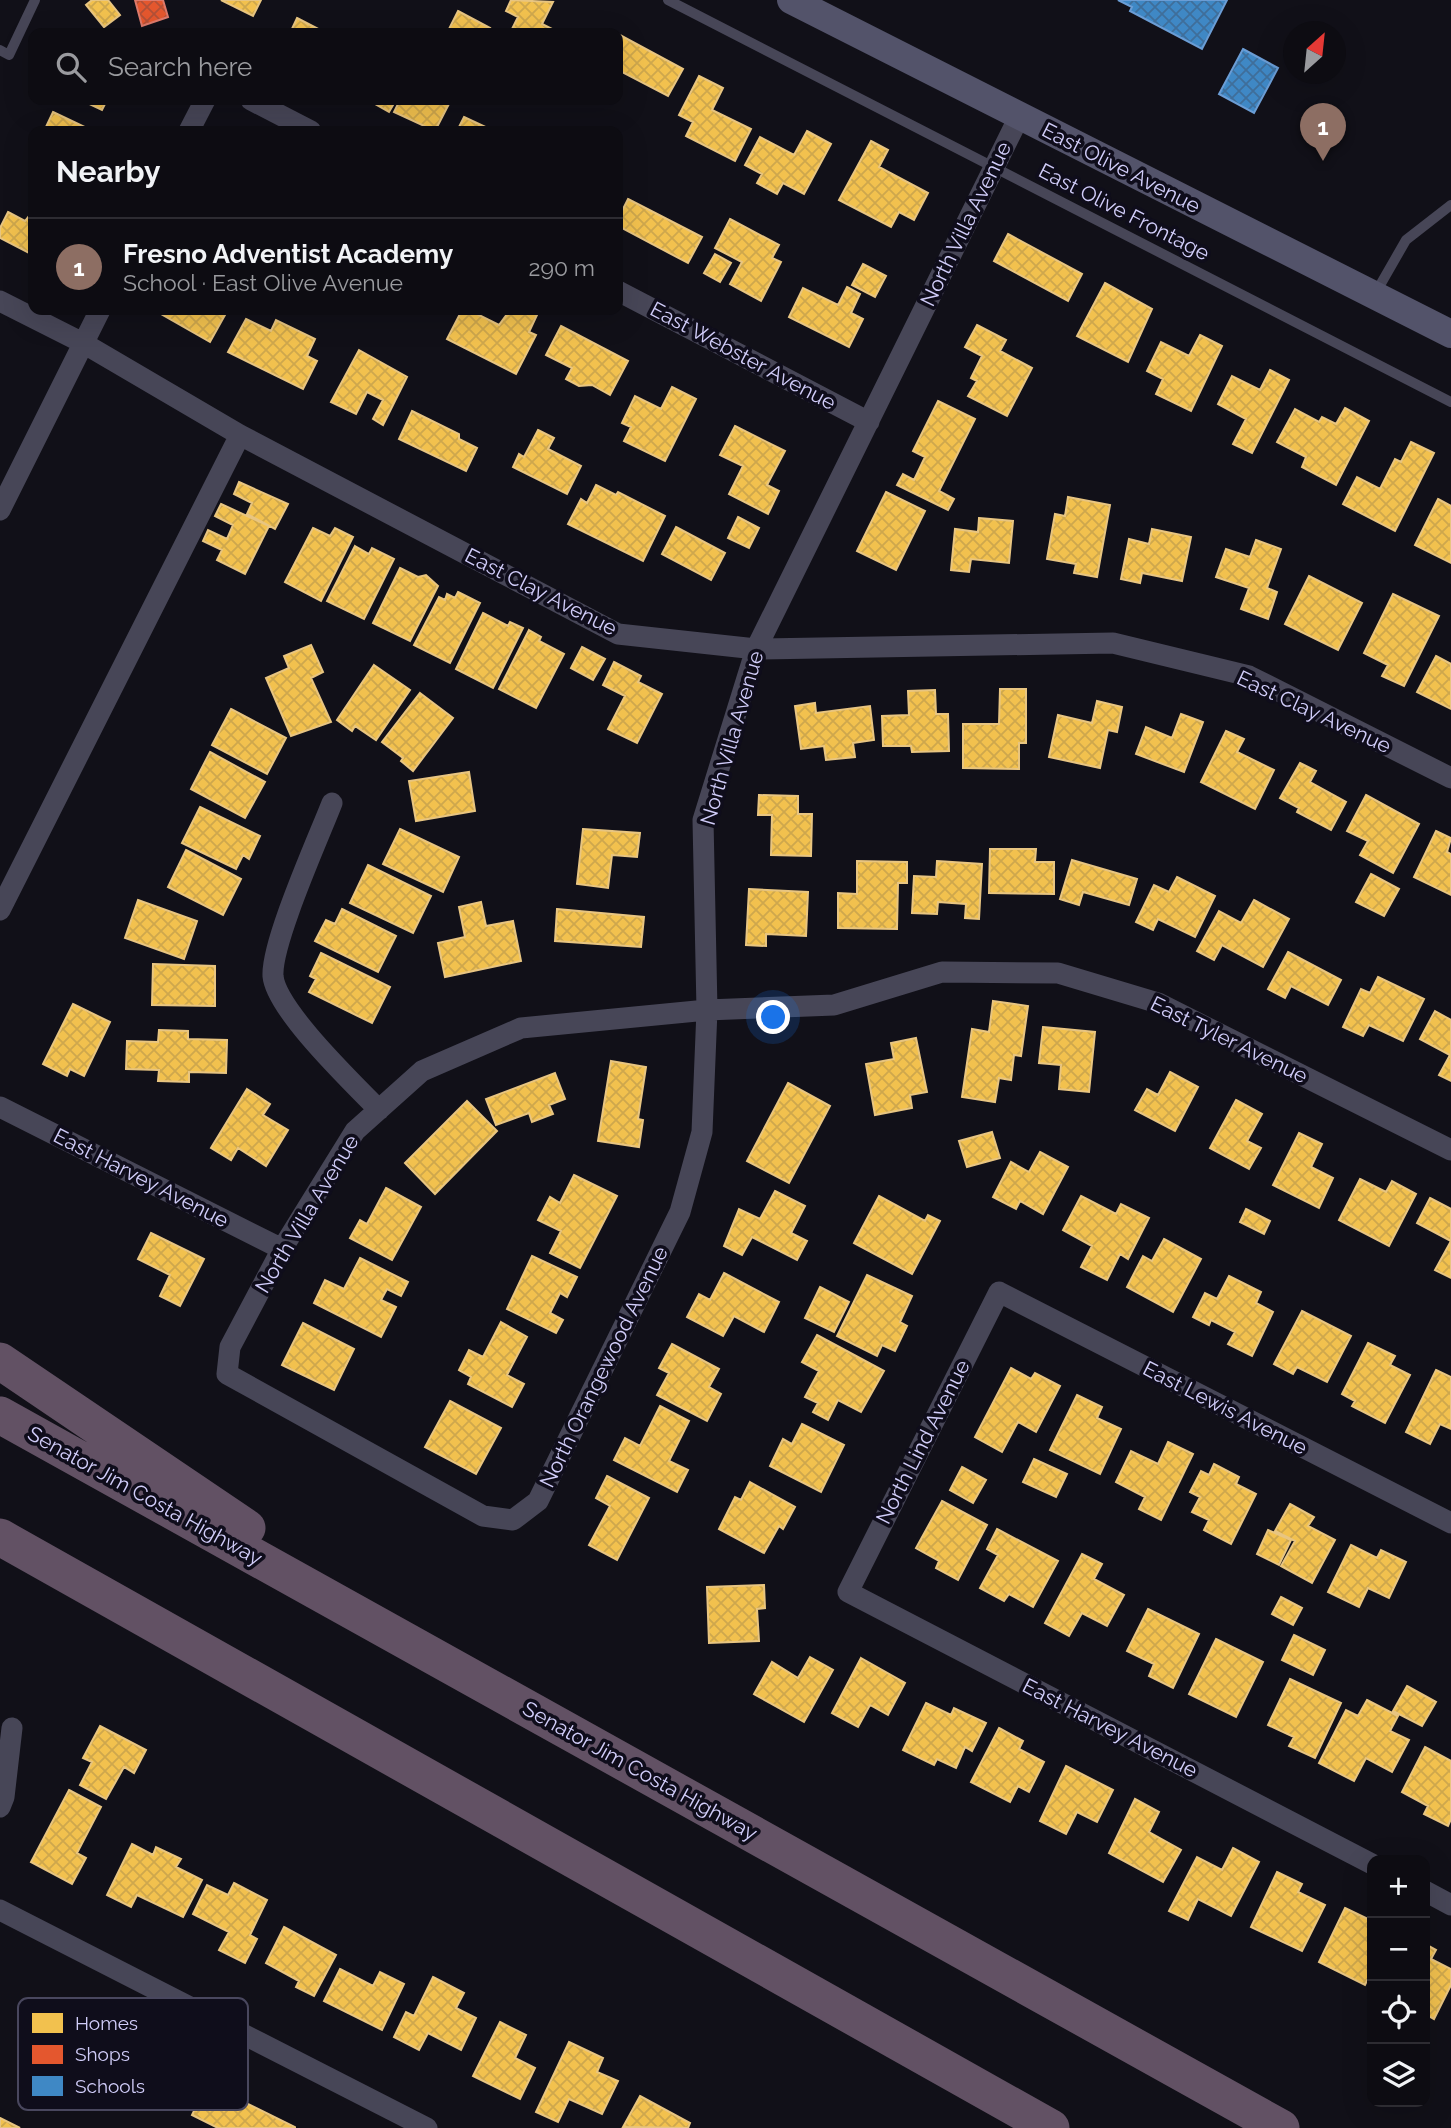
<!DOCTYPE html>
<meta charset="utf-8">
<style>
body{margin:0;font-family:Raleway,sans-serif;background:#1b1a20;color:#f1f3f6}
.controls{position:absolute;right:21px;bottom:21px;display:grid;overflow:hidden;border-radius:14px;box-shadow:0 7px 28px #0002}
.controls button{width:63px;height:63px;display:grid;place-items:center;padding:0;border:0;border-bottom:2px solid #2d2c32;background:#0d0c12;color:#f1f3f6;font:35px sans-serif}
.compass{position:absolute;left:1283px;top:21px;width:63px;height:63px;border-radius:50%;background:#0d0c12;box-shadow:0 7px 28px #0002;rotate:27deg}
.you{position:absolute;left:774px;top:1018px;width:24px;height:24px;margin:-18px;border:5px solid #fff;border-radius:50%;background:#1a73e8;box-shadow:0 0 0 10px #1a73e833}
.badge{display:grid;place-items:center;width:46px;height:46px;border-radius:50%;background:#0f766e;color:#fff;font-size:23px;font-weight:700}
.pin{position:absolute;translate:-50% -58px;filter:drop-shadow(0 2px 4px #0008)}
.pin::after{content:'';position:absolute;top:37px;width:24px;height:21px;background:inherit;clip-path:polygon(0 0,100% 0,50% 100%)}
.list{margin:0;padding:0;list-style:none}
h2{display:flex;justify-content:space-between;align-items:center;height:91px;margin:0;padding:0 28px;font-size:30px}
h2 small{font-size:23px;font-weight:400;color:#9a9b9f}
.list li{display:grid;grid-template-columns:46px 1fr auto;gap:21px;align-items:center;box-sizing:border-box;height:98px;padding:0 28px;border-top:2px solid #2d2c32}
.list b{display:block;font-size:26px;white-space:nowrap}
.list p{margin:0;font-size:23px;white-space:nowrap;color:#9a9b9f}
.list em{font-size:23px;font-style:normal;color:#9a9b9f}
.icon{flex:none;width:38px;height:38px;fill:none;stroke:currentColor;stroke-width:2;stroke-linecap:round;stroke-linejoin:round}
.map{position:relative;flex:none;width:1451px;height:2128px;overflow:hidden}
.search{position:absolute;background:#0d0c12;box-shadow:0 7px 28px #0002;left:28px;top:28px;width:595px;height:77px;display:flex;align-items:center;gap:18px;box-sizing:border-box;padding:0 24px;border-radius:14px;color:#9a9b9f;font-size:26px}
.panel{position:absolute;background:#0d0c12;box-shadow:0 7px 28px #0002;left:28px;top:126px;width:595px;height:189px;border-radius:14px}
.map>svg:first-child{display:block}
.homes{fill:url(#homes-cross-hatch);stroke:#e8c581;stroke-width:2}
.shops{fill:url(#shops-cross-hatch);stroke:#de7a6b;stroke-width:2}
.schools{fill:url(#schools-cross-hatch);stroke:#6b9dd5;stroke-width:2}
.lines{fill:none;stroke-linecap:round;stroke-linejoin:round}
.service{stroke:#474657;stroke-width:10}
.minor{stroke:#474657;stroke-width:21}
.secondary{stroke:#53536a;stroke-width:28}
.motorway{stroke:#625164;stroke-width:37}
.labels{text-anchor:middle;stroke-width:7;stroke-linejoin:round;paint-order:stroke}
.street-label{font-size:21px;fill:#d1cdf9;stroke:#0f0d1b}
.key{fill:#0f0d1b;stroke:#49475e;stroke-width:2}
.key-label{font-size:19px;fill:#d1cdf9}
</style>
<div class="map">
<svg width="1451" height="2128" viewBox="0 0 1451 2128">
<defs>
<pattern id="homes-cross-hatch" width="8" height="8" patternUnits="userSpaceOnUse" patternTransform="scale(1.75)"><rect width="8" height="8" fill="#f2c14e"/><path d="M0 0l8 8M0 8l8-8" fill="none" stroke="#cea74d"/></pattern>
<pattern id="shops-cross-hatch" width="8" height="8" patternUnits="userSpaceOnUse" patternTransform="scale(1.75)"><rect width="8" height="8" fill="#e4572e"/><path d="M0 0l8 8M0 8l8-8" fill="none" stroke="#b25037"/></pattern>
<pattern id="schools-cross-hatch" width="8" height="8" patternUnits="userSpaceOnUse" patternTransform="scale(1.75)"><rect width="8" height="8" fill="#3f88c5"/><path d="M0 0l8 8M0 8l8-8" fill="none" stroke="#3f6e9a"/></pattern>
</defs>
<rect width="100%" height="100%" fill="#111018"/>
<!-- homes -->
<path class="homes" d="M92 0H108L120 15 104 27 86 5Z
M221 0H261L253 16Z
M511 0 553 2 542 24 560 33H510L518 17 506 11Z
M458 11 490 28 487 33H447Z
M297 18 326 33H290Z
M618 34 683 69 668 96 618 70Z
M699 76 723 88 712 110 751 129 735 161 686 136 693 122 679 115Z
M81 100H107L102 110Z
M368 100H396L389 112Z
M400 100H451L435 131 394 112Z
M53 112 93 131 45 129Z
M464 117 494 131H457Z
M807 131 831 144 804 194 783 183 777 194 757 183 762 174 745 165 760 137 794 155Z
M871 141 888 150 879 167 928 193 914 220 899 212 891 227 839 200Z
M628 199 702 237 688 263 618 226V219Z
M8 212 25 221 29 216 33 218V255L0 238V228Z
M730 219 779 245 772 258 781 262 761 301 730 284 742 262 715 248Z
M1008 234 1082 274 1068 301 994 261Z
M715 254 731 263 720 282 704 273Z
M863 264 886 276 875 297 852 285Z
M1105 283 1152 309 1128 362 1077 336Z
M847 287 860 294 851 313 863 319 849 347 789 317 803 288 838 305Z
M154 310H214L225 315 210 342Z
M462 310H469L499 325 510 310H527L537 315 529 332 536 335 516 374 447 339Z
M246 319 271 331 276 320 315 339 307 356 317 361 303 389 228 352Z
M977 325 1006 340 1000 351 1032 368 1007 416 968 396 977 381 971 378 982 356 965 347Z
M561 326 628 361 610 395 592 385 579 386 566 379 572 368 546 355Z
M1200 335 1222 346 1191 411 1156 394 1163 379 1147 371 1161 342 1189 356Z
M359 350 407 377 383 425 373 419 383 400 367 392 356 414 331 402Z
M1270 370 1289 380 1252 453 1233 444 1246 419 1218 404 1232 376 1260 390Z
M672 387 696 399 665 461 624 441 631 427 622 423 635 396 661 409Z
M938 401 975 419 939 491 954 499 948 510 897 485 903 474 914 480 925 457 913 451Z
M1345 408 1369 421 1336 485 1302 467 1306 457 1277 442 1295 409 1319 422 1322 417 1336 424Z
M412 411 459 434V439L477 448 466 471 399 439Z
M735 426 785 451 767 485 779 491 768 514 729 494 743 466 720 455Z
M538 430 554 438 548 449 581 466 567 494 513 467 519 454 524 457Z
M1411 442 1434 453 1395 531 1343 504 1357 477 1380 489 1395 459 1401 462Z
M239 482 288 504 275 529 247 514 252 503 234 494Z
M596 485 616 495 618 492 665 516 643 561 568 524 581 499 587 503Z
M886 492 925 511 896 570 857 551Z
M1068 497 1110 505 1097 577 1074 573 1076 564 1047 559 1055 514 1065 516Z
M1438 499 1451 506V563L1415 545Z
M221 504 269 526 245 574 217 560 222 550 203 541 208 530 227 539 233 525 215 516Z
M738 517 759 528 749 548 728 538Z
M979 518 1013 521 1009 563 971 559 969 572 951 570 955 529 978 532Z
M676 527 725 553 711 580 662 554Z
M313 528 330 536 335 528 353 537 321 601 285 582Z
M1152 529 1191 537 1182 581 1142 573 1140 583 1121 579 1129 539 1149 544Z
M1256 540 1281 549 1267 588 1277 592 1268 619 1241 609 1249 588 1216 577 1226 549 1250 557Z
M355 546 369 554 372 548 394 559 364 619 327 601Z
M400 568 418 577 426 575 438 586 410 641 373 623Z
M1309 576 1362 603 1338 650 1285 624Z
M458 592 480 603 450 663 414 645 439 597 445 600 447 594 455 598Z
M1393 594 1439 616 1404 686 1382 676 1388 665 1364 653Z
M483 613 508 626 510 622 523 628 493 688 456 669Z
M529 630 541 637 539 641 564 654 536 708 499 689Z
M311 645 323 672 311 678 331 722 291 736 266 678 289 668 284 656Z
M582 647 605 659 593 680 571 668Z
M1436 656 1451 664V709L1417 692Z
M614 662 641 676 638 682 662 694 637 743 608 729 625 696 603 685Z
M374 665 410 690 376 740 355 726 352 731 337 720Z
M1000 689H1026V743H1019V769L963 768V724H999Z
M935 690 936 714H948L949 751 912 752 911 746H883L882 716 909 715 908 691Z
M420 693 453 718 413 771 401 761 403 758 382 742Z
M1097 701 1122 707 1117 732 1108 730 1100 768 1049 757 1058 715 1092 723Z
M815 703 816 713 870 706 874 740 853 743 855 757 826 760 824 746 801 749 795 706Z
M231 709 286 738 267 774 212 745Z
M1181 714 1203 722 1184 772 1136 754 1146 727 1172 738Z
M1226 731 1244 739 1237 752 1274 770 1255 809 1201 782Z
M210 752 265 782 245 818 191 789Z
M1300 763 1316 771 1310 782 1346 802 1331 830 1297 812 1299 808 1280 798Z
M469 772 475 811 416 821 409 781Z
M759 795 798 796V814H812L811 856 771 855 772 815H758Z
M1366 795 1419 824 1393 873 1360 855 1368 841 1347 831Z
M200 807 260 836 249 859 243 855 236 869 182 843Z
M400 829 459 857 443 892 383 864Z
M583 829 640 833 637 857 612 855 608 888 577 884Z
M1436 831 1451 838 1447 852 1451 854V895L1414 877Z
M990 849H1036L1035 862H1054V894L989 893Z
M186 850 241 879 223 915 168 887Z
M1072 860 1137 879 1129 905 1083 892 1079 905 1060 899Z
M857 861 907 862V883H898L897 929 838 928V893L857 894Z
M937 861 982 864 979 919 965 918 966 904 938 902 937 914 912 913 914 876 936 877Z
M368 865 431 896 413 933 350 903Z
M1371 874 1399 889 1384 916 1356 902Z
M1177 877 1215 896 1195 937 1158 919 1153 930 1136 922 1154 885 1169 892Z
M749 889 808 892 806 936 766 934V946L746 945Z
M138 900 197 921 184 959 125 938Z
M1254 900 1289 919 1263 967 1222 945 1214 960 1197 951 1219 911 1241 923Z
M481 902 486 926 513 921 521 961 445 977 438 943 465 937 459 907Z
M342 909 396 936 378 972 315 941 326 920 335 924Z
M557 909 644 917 641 947 555 941Z
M1288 952 1341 980 1328 1005 1291 986 1285 998 1268 989Z
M321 953 390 987 372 1023 309 992 316 979 310 976Z
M153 964 215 966V1006L152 1005Z
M1378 977 1424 999 1403 1041 1369 1025 1363 1036 1343 1027 1361 989 1370 993Z
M993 1001 1028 1006 1021 1056 1014 1055 1011 1080 999 1078 995 1102 962 1097 972 1029 989 1032Z
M73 1004 110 1022 84 1076 70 1069 67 1076 43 1064Z
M1435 1011 1451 1020V1081L1439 1075 1450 1055 1420 1039Z
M1043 1027 1095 1032 1089 1092 1059 1089 1061 1065 1039 1063Z
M159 1030 188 1031V1039L227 1040 226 1073 189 1072V1082L158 1081 159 1070 126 1069 127 1041 158 1042Z
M916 1038 927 1092 910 1095 912 1108 875 1115 866 1064 894 1059 891 1043Z
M611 1061 646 1067 638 1119 643 1120 639 1147 598 1141Z
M1170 1072 1198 1087 1175 1131 1135 1110 1147 1089 1158 1095Z
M555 1073 565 1099 549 1105 553 1114 532 1122 529 1113 496 1125 486 1099Z
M788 1083 830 1106 789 1183 747 1161Z
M247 1089 270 1104 263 1115 288 1130 266 1166 238 1148 231 1160 211 1148Z
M1236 1100 1262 1114 1247 1141 1261 1148 1249 1169 1210 1148Z
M467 1101 497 1131 435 1194 405 1163Z
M992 1132 1000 1158 967 1167 959 1141Z
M1299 1133 1322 1144 1311 1167 1333 1178 1319 1208 1273 1185Z
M1040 1152 1068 1167 1043 1214 1020 1201 1016 1209 993 1197 1011 1162 1029 1172Z
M574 1175 617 1196 580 1268 550 1253 561 1231 538 1220 550 1197 560 1203Z
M1360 1179 1386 1192 1392 1181 1416 1194 1389 1246 1339 1220Z
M386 1188 421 1207 392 1260 350 1238 360 1220 367 1224Z
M775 1191 805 1206 791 1233 807 1241 797 1260 752 1237 742 1255 724 1246 739 1209 760 1219Z
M879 1196 925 1221 928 1215 940 1221 912 1274 854 1243Z
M1081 1196 1116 1214 1121 1204 1149 1218 1128 1259 1120 1254 1107 1280 1081 1267 1092 1246 1063 1230Z
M1430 1198 1451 1209V1278L1435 1270 1451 1241 1417 1223Z
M1246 1209 1270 1221 1264 1234 1240 1222Z
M151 1233 204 1259 180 1306 160 1296 170 1275 138 1259Z
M1164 1239 1201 1259 1173 1312 1127 1287 1143 1256 1152 1261Z
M532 1256 577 1277 567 1297 560 1293 550 1313 563 1320 556 1333 507 1309Z
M360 1258 408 1282 401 1296 387 1289 381 1300 396 1307 381 1337 314 1303 325 1280 344 1289Z
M724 1273 779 1302 764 1332 734 1316 723 1336 687 1317 699 1294 710 1300Z
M867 1275 912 1296 900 1322 907 1326 895 1351 882 1345 877 1356 837 1336Z
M1229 1276 1261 1292 1256 1303 1273 1312 1252 1356 1228 1344 1235 1332 1211 1320 1209 1325 1193 1317 1205 1293 1217 1299Z
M820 1287 849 1302 834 1332 805 1318Z
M1302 1311 1351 1336 1327 1382 1297 1367 1293 1374 1274 1364Z
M501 1322 527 1337 507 1375 524 1384 512 1407 468 1384 471 1377 459 1370 469 1350 483 1357Z
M303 1323 354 1349 334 1390 282 1365Z
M817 1335 884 1371 861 1412 838 1400 828 1420 813 1412 818 1403 805 1397 819 1371 802 1362Z
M1368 1343 1395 1356 1390 1365 1410 1375 1385 1423 1352 1406 1355 1401 1342 1394Z
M672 1344 719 1369 709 1387 721 1394 707 1421 657 1395 669 1373 659 1368Z
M1011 1368 1031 1379 1035 1373 1060 1386 1036 1432 1018 1422 1002 1452 975 1437Z
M1436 1370 1451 1377V1429L1440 1424 1430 1444 1406 1432Z
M1077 1395 1102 1407 1097 1418 1121 1429 1100 1474 1050 1450Z
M450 1401 501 1428 476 1474 425 1447Z
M660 1406 689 1421 669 1461 688 1470 677 1492 614 1460 625 1438 640 1446Z
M802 1424 844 1445 821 1492 770 1466 783 1439 792 1444Z
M1168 1442 1193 1454 1161 1520 1139 1509 1145 1497 1116 1482 1131 1451 1158 1464Z
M1034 1459 1067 1474 1056 1497 1023 1482Z
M1214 1464 1239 1477 1236 1484 1256 1494 1231 1544 1204 1530 1209 1520 1192 1512 1200 1497 1190 1492 1201 1471 1209 1475Z
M962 1467 986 1480 973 1503 950 1490Z
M607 1476 649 1498 617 1560 589 1545 610 1506 596 1498Z
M750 1482 795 1507 783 1529 779 1526 764 1553 719 1529 735 1497 741 1500Z
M942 1501 987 1525 958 1580 936 1568 939 1561 916 1548Z
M1290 1504 1314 1517 1308 1526 1335 1540 1312 1583 1281 1566 1295 1541 1275 1531Z
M997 1529 1058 1561 1033 1607 1009 1594 1004 1601 980 1588 998 1555 987 1549Z
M1268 1530 1291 1540 1279 1565 1257 1554Z
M1351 1545 1377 1558 1381 1550 1406 1562 1389 1598 1368 1588 1359 1607 1328 1592Z
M1082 1554 1102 1564 1094 1579 1124 1595 1107 1626 1082 1613 1069 1636 1045 1623Z
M764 1585 765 1608 757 1609 759 1641 709 1643 707 1587Z
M1281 1597 1302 1608 1293 1625 1272 1614Z
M1148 1609 1199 1634 1173 1688 1149 1676 1154 1664 1127 1651Z
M1294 1635 1325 1650 1313 1675 1282 1660Z
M1216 1639 1263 1662 1236 1717 1189 1694Z
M810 1657 833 1670 804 1722 754 1694 772 1662 798 1678Z
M861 1658 905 1683 888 1715 870 1705 858 1727 832 1713Z
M1290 1679 1341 1703 1315 1758 1289 1746 1294 1737 1268 1725Z
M1407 1686 1436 1702 1422 1726 1393 1711Z
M1367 1700 1398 1716 1390 1731 1409 1740 1392 1772 1366 1758 1354 1781 1319 1763 1346 1710 1358 1716Z
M926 1703 951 1715 954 1708 986 1723 972 1751 965 1747 956 1768 937 1759 934 1765 903 1750Z
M100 1726 146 1750 134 1773 124 1767 106 1799 80 1785 92 1762 83 1758Z
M999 1728 1023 1741 1019 1749 1044 1762 1029 1792 1018 1786 1010 1802 971 1782Z
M1425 1747 1451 1761V1819L1448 1826 1424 1814 1428 1806 1402 1792Z
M1066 1766 1113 1790 1097 1822 1077 1812 1066 1834 1040 1821Z
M69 1790 101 1807 77 1853 86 1858 72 1884 31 1862Z
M1135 1799 1159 1812 1149 1832 1181 1850 1163 1882 1109 1853Z
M132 1844 153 1855 156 1847 181 1859 176 1867 202 1880 183 1917 137 1895 131 1907 107 1895Z
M1233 1848 1259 1862 1231 1916 1198 1899 1188 1920 1169 1911 1197 1857 1222 1870Z
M1277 1872 1302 1884 1298 1892 1325 1905 1302 1951 1251 1927Z
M234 1883 267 1900 250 1935 257 1939 245 1963 219 1950 229 1932 193 1914 207 1885 228 1895Z
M1345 1908 1372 1921V1970L1365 1985 1319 1962Z
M284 1927 336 1955 314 1996 296 1987 299 1981 266 1963Z
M1425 1944 1436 1950 1431 1959 1451 1969V1985L1434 2019 1425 2014Z
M340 1969 373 1986 380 1972 404 1984 382 2030 324 2001Z
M433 1977 464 1993 456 2008 476 2018 461 2050 428 2033 419 2050 394 2037 406 2012 414 2016Z
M500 2022 526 2035 515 2058 535 2068 520 2099 473 2076Z
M569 2042 603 2058 597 2072 618 2081 602 2114 569 2099 558 2122 536 2112Z
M207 2084 295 2127V2128H218L192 2115Z
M640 2096 690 2123 688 2128 623 2127Z
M0 2118 20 2128H0Z"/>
<!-- shops -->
<path class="shops" d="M135 0H163L168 17 142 26Z"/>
<!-- schools -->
<path class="schools" d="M1118 0H1227L1202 49 1130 11 1132 7Z
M1243 49 1278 68 1254 113 1219 94Z"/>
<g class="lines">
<!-- service -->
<path class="service" d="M668 0 1451 402
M0 50 9 55 35 0
M1375 294 1406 240 1451 205"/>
<!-- minor -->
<path class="minor" d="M251 100 311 131
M1019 117 756 649 703 820 707 1010 702 1132 680 1212 538 1501 513 1520 483 1516 227 1374 230 1347 282 1249 355 1131 422 1071 521 1028 707 1010 834 1005 942 972 1058 973 1158 1003 1451 1150
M189 131 205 100
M618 291 869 422
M0 301 83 343 240 435 618 634 756 649 1113 643 1249 676 1451 778
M0 510 100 310
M332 803C318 839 271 943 273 976 276 1010 354 1084 379 1110
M0 910 240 435
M0 1107 282 1249
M0 1807 4 1797 12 1728
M1372 1864 848 1592 999 1292 1451 1523
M1425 1891 1451 1905
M0 1910 427 2128"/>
<!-- secondary -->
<path class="secondary" d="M791 0 1451 334"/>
<!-- motorway -->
<path class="motorway" d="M0 1361 247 1528
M0 1415 1281 2128
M0 1537 1051 2128"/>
</g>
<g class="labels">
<!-- street labels -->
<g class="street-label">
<text transform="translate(1121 168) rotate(27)" y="7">East Olive Avenue</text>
<text transform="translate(1124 212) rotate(27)" y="7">East Olive Frontage</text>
<text transform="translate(966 224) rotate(-64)" y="7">North Villa Avenue</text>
<text transform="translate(743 356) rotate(28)" y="7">East Webster Avenue</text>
<text transform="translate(541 592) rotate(27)" y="7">East Clay Avenue</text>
<text transform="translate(1314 712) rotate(25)" y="7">East Clay Avenue</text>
<text transform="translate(732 738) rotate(-74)" y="7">North Villa Avenue</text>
<text transform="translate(1229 1040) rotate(26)" y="7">East Tyler Avenue</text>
<text transform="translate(141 1178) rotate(27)" y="7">East Harvey Avenue</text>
<text transform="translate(307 1214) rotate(-59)" y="7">North Villa Avenue</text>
<text transform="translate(604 1367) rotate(-64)" y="7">North Orangewood Avenue</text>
<text transform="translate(1225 1408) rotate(27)" y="7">East Lewis Avenue</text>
<text transform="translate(923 1442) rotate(-63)" y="7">North Lind Avenue</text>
<text transform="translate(145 1496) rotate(29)" y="7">Senator Jim Costa Highway</text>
<text transform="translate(1110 1728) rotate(27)" y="7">East Harvey Avenue</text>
<text transform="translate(640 1771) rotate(29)" y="7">Senator Jim Costa Highway</text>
</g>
</g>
<!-- legend -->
<rect x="18" y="1998" width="230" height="112" rx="10" class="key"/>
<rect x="32" y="2013" width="31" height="20" fill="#f2c14e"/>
<rect x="32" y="2045" width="31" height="19" fill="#e4572e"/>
<rect x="32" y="2076" width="31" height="20" fill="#3f88c5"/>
<g class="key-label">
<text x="75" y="2030">Homes</text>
<text x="75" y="2061">Shops</text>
<text x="75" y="2093">Schools</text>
</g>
</svg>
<div class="controls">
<button>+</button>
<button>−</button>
<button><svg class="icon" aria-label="locate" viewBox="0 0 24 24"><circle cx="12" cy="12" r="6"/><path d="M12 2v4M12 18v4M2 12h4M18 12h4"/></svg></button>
<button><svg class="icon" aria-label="layers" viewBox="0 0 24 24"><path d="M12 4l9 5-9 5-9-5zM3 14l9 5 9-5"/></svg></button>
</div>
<svg class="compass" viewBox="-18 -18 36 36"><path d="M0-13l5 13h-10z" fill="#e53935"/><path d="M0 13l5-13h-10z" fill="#9a9b9f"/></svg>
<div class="you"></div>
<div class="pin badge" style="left:1323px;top:161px;background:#8d6e63">1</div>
<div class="search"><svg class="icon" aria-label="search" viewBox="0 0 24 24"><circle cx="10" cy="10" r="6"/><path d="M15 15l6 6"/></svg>Search here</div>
<section class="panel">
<h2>Nearby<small></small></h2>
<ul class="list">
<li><span class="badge" style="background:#8d6e63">1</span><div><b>Fresno Adventist Academy</b><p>School · East Olive Avenue</p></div><em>290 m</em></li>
</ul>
</section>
</div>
